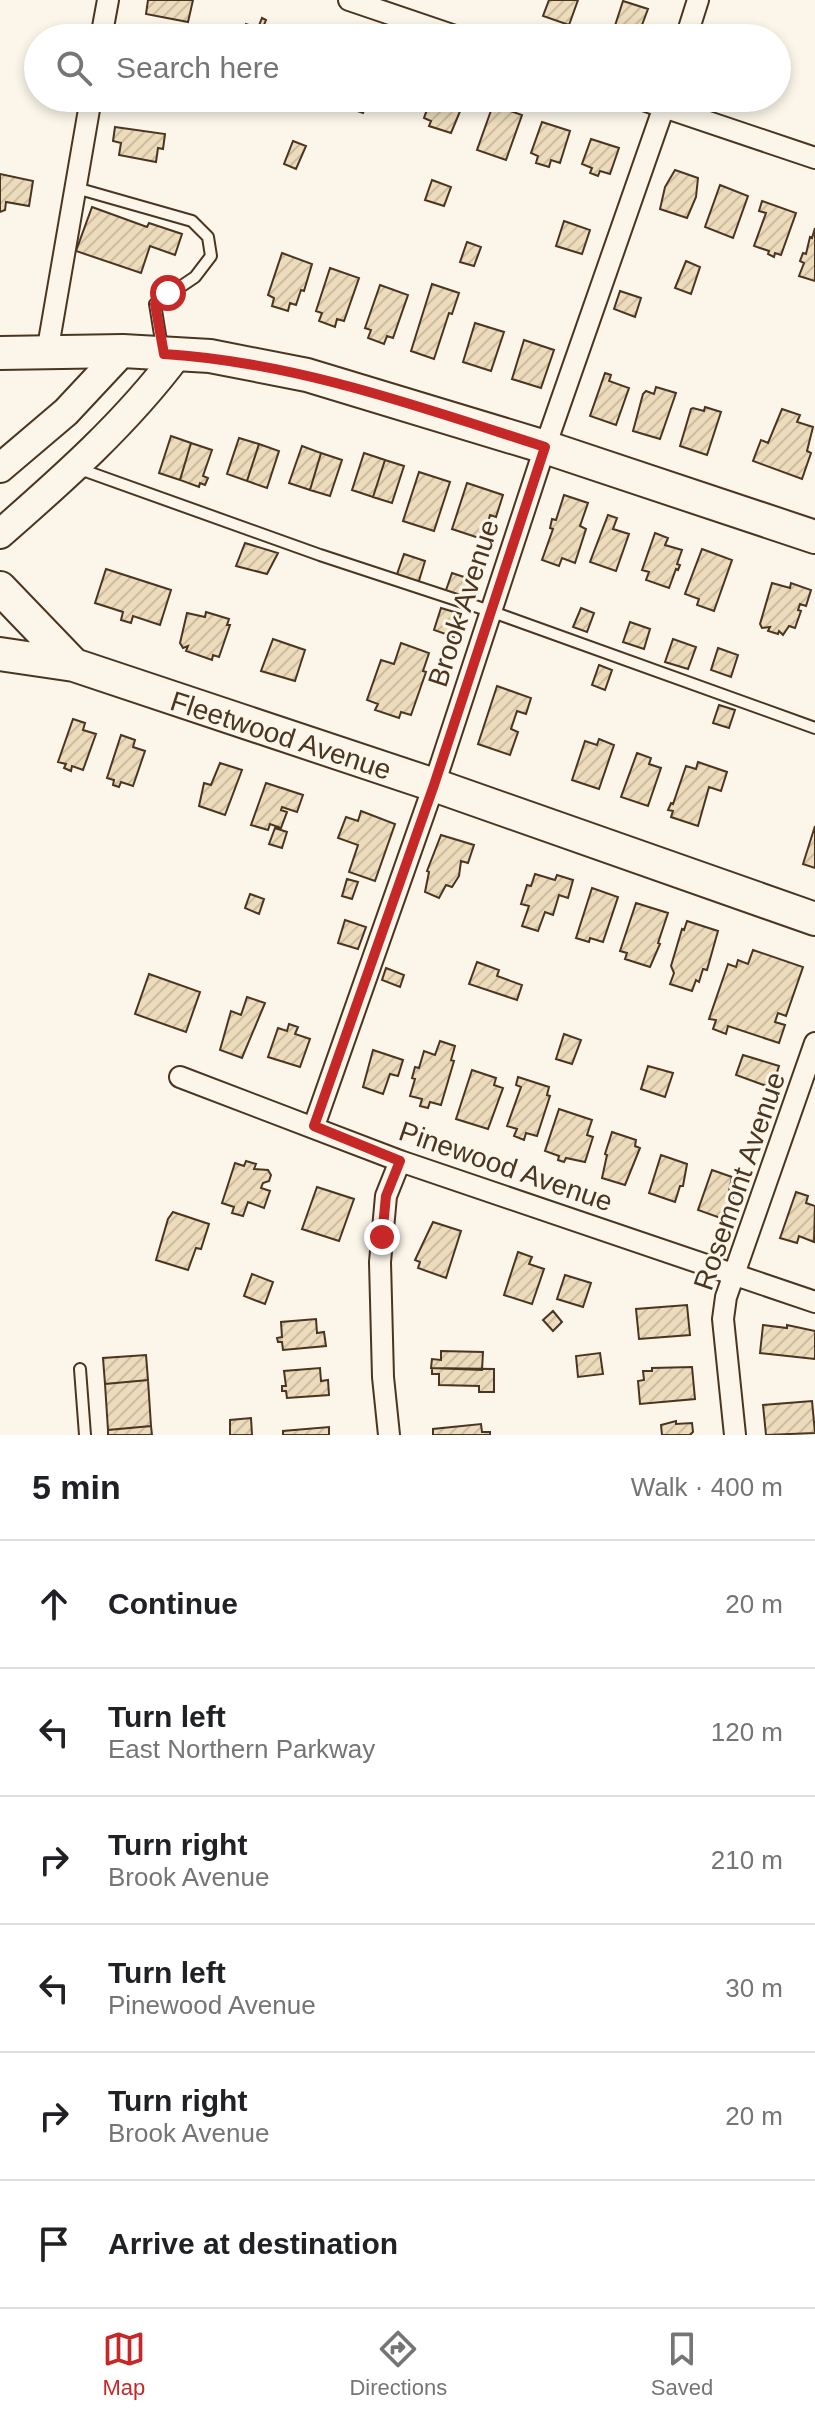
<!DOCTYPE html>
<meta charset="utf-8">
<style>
body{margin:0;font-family:Arial,sans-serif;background:#f6f6f6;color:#202124}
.stop{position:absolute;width:24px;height:24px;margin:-18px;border:6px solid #c62828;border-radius:50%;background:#fff}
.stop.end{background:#c62828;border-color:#fff;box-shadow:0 2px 8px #0008}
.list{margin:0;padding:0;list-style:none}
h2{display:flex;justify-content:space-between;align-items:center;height:104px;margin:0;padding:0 32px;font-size:34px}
h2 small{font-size:26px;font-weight:400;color:#757577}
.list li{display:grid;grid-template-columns:52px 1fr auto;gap:24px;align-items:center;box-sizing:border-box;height:128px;padding:0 32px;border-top:2px solid #e0e0e0}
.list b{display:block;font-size:30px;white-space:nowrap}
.list p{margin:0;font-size:26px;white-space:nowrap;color:#757577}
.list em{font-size:26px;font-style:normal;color:#757577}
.icon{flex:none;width:44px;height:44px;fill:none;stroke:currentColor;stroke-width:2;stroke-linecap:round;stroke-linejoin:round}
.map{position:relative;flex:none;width:815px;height:1435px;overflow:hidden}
.search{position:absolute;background:#fff;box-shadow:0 4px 12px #0003;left:24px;right:24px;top:24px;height:88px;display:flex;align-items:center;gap:20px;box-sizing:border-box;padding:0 28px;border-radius:44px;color:#757577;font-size:30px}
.sheet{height:872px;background:#fff}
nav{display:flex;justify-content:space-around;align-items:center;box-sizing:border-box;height:112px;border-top:2px solid #e0e0e0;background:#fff;font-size:22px;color:#757577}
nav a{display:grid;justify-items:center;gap:4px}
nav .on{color:#c62828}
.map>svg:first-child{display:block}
.building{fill:url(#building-hatch);stroke:#4a3520;stroke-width:2}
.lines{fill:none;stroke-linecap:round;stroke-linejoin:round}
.lane-casing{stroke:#4a3520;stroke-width:14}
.street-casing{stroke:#4a3520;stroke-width:24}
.secondary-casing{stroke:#4a3520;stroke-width:32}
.primary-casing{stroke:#4a3520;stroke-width:36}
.lane{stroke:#fbf6e9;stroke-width:10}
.street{stroke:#fbf6e9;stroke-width:20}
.secondary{stroke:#fbf6e9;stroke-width:28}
.primary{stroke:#fbf6e9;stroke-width:32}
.route{stroke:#c62828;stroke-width:10}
.labels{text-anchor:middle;stroke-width:6;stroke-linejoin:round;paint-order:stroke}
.street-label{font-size:28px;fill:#4a3520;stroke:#fbf6e9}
</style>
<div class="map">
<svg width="815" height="1435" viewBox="0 0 815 1435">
<defs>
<pattern id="building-hatch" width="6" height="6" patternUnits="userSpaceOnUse" patternTransform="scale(2)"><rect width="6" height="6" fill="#ecdcbc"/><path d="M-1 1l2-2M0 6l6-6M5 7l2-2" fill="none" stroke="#ccbda1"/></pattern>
</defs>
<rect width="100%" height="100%" fill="#fbf6e9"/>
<!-- building -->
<path class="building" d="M148 0H193L188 22 146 14Z
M549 0H578L569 25 543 16Z
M623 1 648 9 642 25 648 27 645 38H611Z
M262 18 266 20 264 25 283 31 281 38H242L246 24 258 28Z
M337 98H368L363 113 343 106 342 110 334 107Z
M431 98H463L459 109H461L451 133 429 126 431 121 424 118Z
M493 105 522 115 506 160 477 150Z
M542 122 570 131 560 163 551 160 549 167 536 163 538 156 531 153Z
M115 127 165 134 163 149 158 148 156 162 119 155 121 143 113 141Z
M591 139 619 148 610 174 600 171 598 176 590 173 592 168 582 164Z
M293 141 306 146 296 169 284 164Z
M675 170 698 178 696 197 687 218 660 209 665 187Z
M0 174 33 181 29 206 6 202 5 210 0 212Z
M432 180 451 187 444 206 425 200Z
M720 185 748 196 733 238 705 227Z
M762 201 796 213 781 255 775 253 774 257 768 254 769 251 754 246 766 213 759 211Z
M92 207 147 227 149 223 182 234 175 255 150 246 141 273 76 251Z
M564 221 590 230 582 254 556 246Z
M815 228V281L799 276 804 263 800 261 803 253 806 254 810 237 812 238Z
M467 242 481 247 474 266 460 262Z
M282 253 312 264 304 291 301 290 296 305 290 303 288 311 272 306 274 298 268 295Z
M686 261 700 267 691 294 675 288Z
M330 268 359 278 344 321 337 319 335 327 319 321 322 313 316 311Z
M432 284 459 293 452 314 449 313 434 359 411 351Z
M380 285 408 295 393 338 387 336 384 344 368 338 371 330 365 328Z
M620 291 641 298 635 317 614 309Z
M475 323 504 332 491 371 463 362Z
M524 340 554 350 541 388 512 379Z
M605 373 611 375 609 381 629 388 616 425 590 416Z
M656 387 676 393 660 439 633 431 643 394 646 391 654 394Z
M705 407 721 412 707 455 680 446 691 409 693 408 704 411Z
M782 409 800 415 797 422 813 427 807 451 811 453 802 479 753 461 761 440 768 443Z
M171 436 191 443 180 480 159 473Z
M239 438 259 444 247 481 227 474Z
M191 443 212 450 203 476 208 478 205 485 200 483 199 487 180 480Z
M259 444 279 451 267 488 247 481Z
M302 446 321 453 310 490 289 483Z
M321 453 342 460 330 496 310 490Z
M364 453 385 460 373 497 352 490Z
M385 460 404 466 392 503 373 497Z
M419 472 450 482 434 531 403 521Z
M467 483 503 495 496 517 490 515 486 530 482 528 479 538 452 529Z
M564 495 588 503 580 526 586 529 575 563 562 558 559 566 542 560 553 529 550 528 552 519 556 520Z
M608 515 617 518 613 529 629 534 616 571 590 562Z
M655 533 668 538 665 545 682 550 677 564 680 565 678 570 676 569 669 588 646 580 649 572 642 570Z
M245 543 278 553 267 574 236 566Z
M702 549 732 560 714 611 697 605 699 599 685 594Z
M404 554 425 561 418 584 396 577Z
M106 569 171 590 160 625 133 616 131 623 121 620 123 612 95 603Z
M452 573 473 580 466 600 445 593Z
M772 583 790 588 791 583 811 590 806 606 800 604 798 610 801 611 795 628 789 626 783 635 779 631 778 634 768 631 770 627 762 628 760 624Z
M441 608 461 614 454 637 434 630Z
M581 608 594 613 587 632 573 627Z
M206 612 229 619 227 625H230L219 657 213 655 212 660 186 651 188 646 183 648 180 643 187 613 205 617Z
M630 622 650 629 644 649 623 642Z
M273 639 305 650 295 681 261 671Z
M673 639 696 647 688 669 665 662Z
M401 643 429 653 423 671 426 672 411 715 401 712 399 718 375 710 378 704 367 700 381 660 394 664Z
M718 648 738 655 731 677 711 670Z
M599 665 612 670 605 690 592 685Z
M497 686 531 698 526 714 517 711 511 729 518 732 510 755 478 744Z
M719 705 735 710 729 728 713 723Z
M73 719 85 723 83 730 96 734 83 770 72 766 71 771 64 768 66 764 58 762Z
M121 735 135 740 133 747 145 751 133 786 121 782 119 787 113 785 114 780 107 778Z
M599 739 614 745 599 789 572 780 585 741 597 745Z
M637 753 651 758 649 764 661 768 648 806 621 797Z
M698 762 727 772 721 791 709 787 698 826 671 817 673 811 668 810 671 803 673 804 686 766 696 769Z
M220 763 242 770 225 815 199 806 204 783 211 785Z
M266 783 303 795 297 812 282 807 281 810 287 812 281 828 270 824 268 830 251 825Z
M361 811 395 824 375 881 349 872 358 845 338 838 346 817 358 821Z
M815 826V868L803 864Z
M275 828 287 832 282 848 269 844Z
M441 835 474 845 468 863 461 861 459 876 452 887 446 885 439 898 425 892 429 872 427 871Z
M535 874 555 880 557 875 573 880 568 898 559 895 553 915 545 912 538 931 522 926 529 906 521 904 527 885 531 886Z
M347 879 358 882 352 899 342 896Z
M592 888 618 897 603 942 590 938 589 942 576 938Z
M250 894 264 899 259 914 245 908Z
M636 903 668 913 658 943 660 944 650 967 625 959 627 953 620 951Z
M345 920 366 927 358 949 338 943Z
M687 921 718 931 707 970 703 969 699 982 696 980 692 991 670 984 674 973 671 966 682 929 684 930Z
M753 950 803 967 786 1016 778 1013 775 1022 785 1025 779 1043 728 1026 726 1034 713 1029 716 1020 709 1019 728 964 736 967 738 960 748 964Z
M477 962 499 970 497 976 522 985 517 1000 469 984Z
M386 968 404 975 400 987 382 980Z
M149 974 200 992 186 1032 135 1014Z
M247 997 265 1003 242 1058 220 1050 231 1011 241 1015Z
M289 1024 298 1027 295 1034 310 1039 300 1067 268 1057 278 1028 287 1031Z
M564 1034 581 1040 572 1064 556 1059Z
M440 1041 455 1046 451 1060 454 1061 441 1105 430 1102 428 1108 420 1106 422 1099 410 1096 415 1079 412 1078 415 1067 419 1068 424 1051 435 1055Z
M373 1050 403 1060 398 1076 390 1074 383 1094 363 1087Z
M743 1055 779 1066 772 1088 736 1075Z
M648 1066 673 1073 665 1097 641 1089Z
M472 1070 496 1078 494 1085 503 1088 488 1129 456 1119Z
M518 1077 549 1087 547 1095 550 1096 537 1136 526 1133 524 1140 514 1136 517 1129 507 1126 521 1087 516 1085Z
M559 1109 592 1120 587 1135 593 1137 585 1162 566 1158 564 1162 558 1160 559 1156 545 1151Z
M612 1132 636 1140 635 1146 640 1148 625 1185 602 1178 607 1155 605 1154Z
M661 1155 687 1164 683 1186H680L675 1202 649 1193Z
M246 1161 256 1164 254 1169 268 1170 271 1175 269 1181 263 1183 261 1188 270 1191 264 1208 248 1202 243 1216 232 1213 234 1207 222 1203 235 1163 244 1166Z
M712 1170 732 1177 728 1196 733 1198 726 1220 698 1210Z
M317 1187 354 1199 339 1241 302 1229Z
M796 1192 808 1196 806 1203 815 1206 814 1242 799 1236 797 1243 780 1238Z
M173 1212 209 1224 201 1249 196 1248 188 1270 156 1260 168 1219Z
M433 1222 461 1231 446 1278 418 1268 420 1262 415 1260Z
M518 1252 532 1257 529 1264 544 1269 532 1304 504 1295Z
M252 1274 273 1282 265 1304 244 1296Z
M565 1275 591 1283 583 1307 557 1299Z
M687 1305 690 1335 639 1339 636 1309Z
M553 1311 562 1322 553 1331 543 1320Z
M316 1319 317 1333 324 1332 326 1346 283 1350 282 1342H278L277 1338 282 1337 281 1322Z
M763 1325 787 1328V1325L815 1331V1359L760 1353Z
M441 1351 483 1352 482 1370 431 1368 432 1359 441 1360Z
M600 1353 603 1374 578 1377 576 1356Z
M146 1355 148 1380 105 1384 103 1358Z
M692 1367 695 1399 640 1404 638 1381 644 1380 643 1371H652V1368Z
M320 1368 321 1381 328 1380 329 1395 287 1398 286 1391H282V1386H286L284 1371Z
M432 1368 494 1369V1392H479V1386L439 1385V1374H432Z
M148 1380 151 1426 108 1430 105 1384Z
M812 1401 815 1433 766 1435 763 1405Z
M251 1418 252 1435H230V1420Z
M676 1421V1424L692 1423 693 1432 690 1435H662L661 1425Z
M481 1424 482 1432H490V1435H433V1429Z
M151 1426 152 1435H108V1430Z
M329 1427V1435H283V1431Z"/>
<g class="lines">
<!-- lane casing -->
<g class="lane-casing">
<path id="lane" d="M76 188 192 221 208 237 211 256 195 277 155 304 162 347
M77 468 320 555 490 611 815 728
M80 1369 85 1435"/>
</g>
<!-- street casing -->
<g class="street-casing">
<path id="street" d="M349 0 461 38
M101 38 108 0
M686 38 698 0
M637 98 815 158
M47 353 91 98
M180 1077 400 1161 815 1302
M314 1126 434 785 545 447 667 98
M389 1435 383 1377 380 1262 386 1196 400 1161
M735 1435 723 1319 726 1297 815 1043"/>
</g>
<!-- secondary casing -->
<g class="secondary-casing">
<path id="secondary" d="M0 468 66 412 123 351
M0 534C64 478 126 423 177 355"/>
</g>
<!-- primary casing -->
<g class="primary-casing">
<path id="primary" d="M0 353 123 351 210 356 307 375 545 447 815 537
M0 588 74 665 434 785 815 919
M0 654 74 665"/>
</g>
<!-- lane -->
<use href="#lane" class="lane"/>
<!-- street -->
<use href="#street" class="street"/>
<!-- secondary -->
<use href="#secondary" class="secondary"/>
<!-- primary -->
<use href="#primary" class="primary"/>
</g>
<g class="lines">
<!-- route -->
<path class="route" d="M168 293 155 304 164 354C295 362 420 407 545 447L434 785 314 1126 400 1161 386 1196 382 1237"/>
</g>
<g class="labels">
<!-- street labels -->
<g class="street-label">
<text transform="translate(463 603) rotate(-72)" y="10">Brook Avenue</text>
<text transform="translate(281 735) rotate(18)" y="10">Fleetwood Avenue</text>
<text transform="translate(506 1166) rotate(19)" y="10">Pinewood Avenue</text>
<text transform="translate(739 1181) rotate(-71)" y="10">Rosemont Avenue</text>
</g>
</g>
</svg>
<div class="stop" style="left:168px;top:293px"></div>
<div class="stop end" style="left:382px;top:1237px"></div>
<div class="search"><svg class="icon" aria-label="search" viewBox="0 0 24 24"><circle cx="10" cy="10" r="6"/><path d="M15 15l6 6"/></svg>Search here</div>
</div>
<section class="sheet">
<h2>5 min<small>Walk · 400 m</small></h2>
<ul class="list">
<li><svg class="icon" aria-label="ahead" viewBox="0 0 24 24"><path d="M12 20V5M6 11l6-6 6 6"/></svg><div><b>Continue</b></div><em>20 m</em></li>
<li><svg class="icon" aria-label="left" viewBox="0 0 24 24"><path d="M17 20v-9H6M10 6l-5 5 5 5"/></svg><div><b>Turn left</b><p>East Northern Parkway</p></div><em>120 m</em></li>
<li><svg class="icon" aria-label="right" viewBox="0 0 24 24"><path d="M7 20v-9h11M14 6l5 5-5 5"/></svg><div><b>Turn right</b><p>Brook Avenue</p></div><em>210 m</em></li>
<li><svg class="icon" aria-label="left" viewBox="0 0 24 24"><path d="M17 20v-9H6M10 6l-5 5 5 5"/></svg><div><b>Turn left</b><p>Pinewood Avenue</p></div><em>30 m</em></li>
<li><svg class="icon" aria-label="right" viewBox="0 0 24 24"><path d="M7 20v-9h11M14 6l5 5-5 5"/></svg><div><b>Turn right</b><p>Brook Avenue</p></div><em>20 m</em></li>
<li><svg class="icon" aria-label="arrive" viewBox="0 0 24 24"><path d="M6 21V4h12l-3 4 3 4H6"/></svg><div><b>Arrive at destination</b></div></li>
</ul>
</section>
<nav>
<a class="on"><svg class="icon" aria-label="map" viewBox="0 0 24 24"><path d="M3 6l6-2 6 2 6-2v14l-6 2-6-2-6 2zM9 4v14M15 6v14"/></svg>Map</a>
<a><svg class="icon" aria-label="directions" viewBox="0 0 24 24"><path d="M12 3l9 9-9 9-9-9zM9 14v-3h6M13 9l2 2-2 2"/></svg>Directions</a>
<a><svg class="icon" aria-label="saved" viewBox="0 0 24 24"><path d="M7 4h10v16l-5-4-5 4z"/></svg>Saved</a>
</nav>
